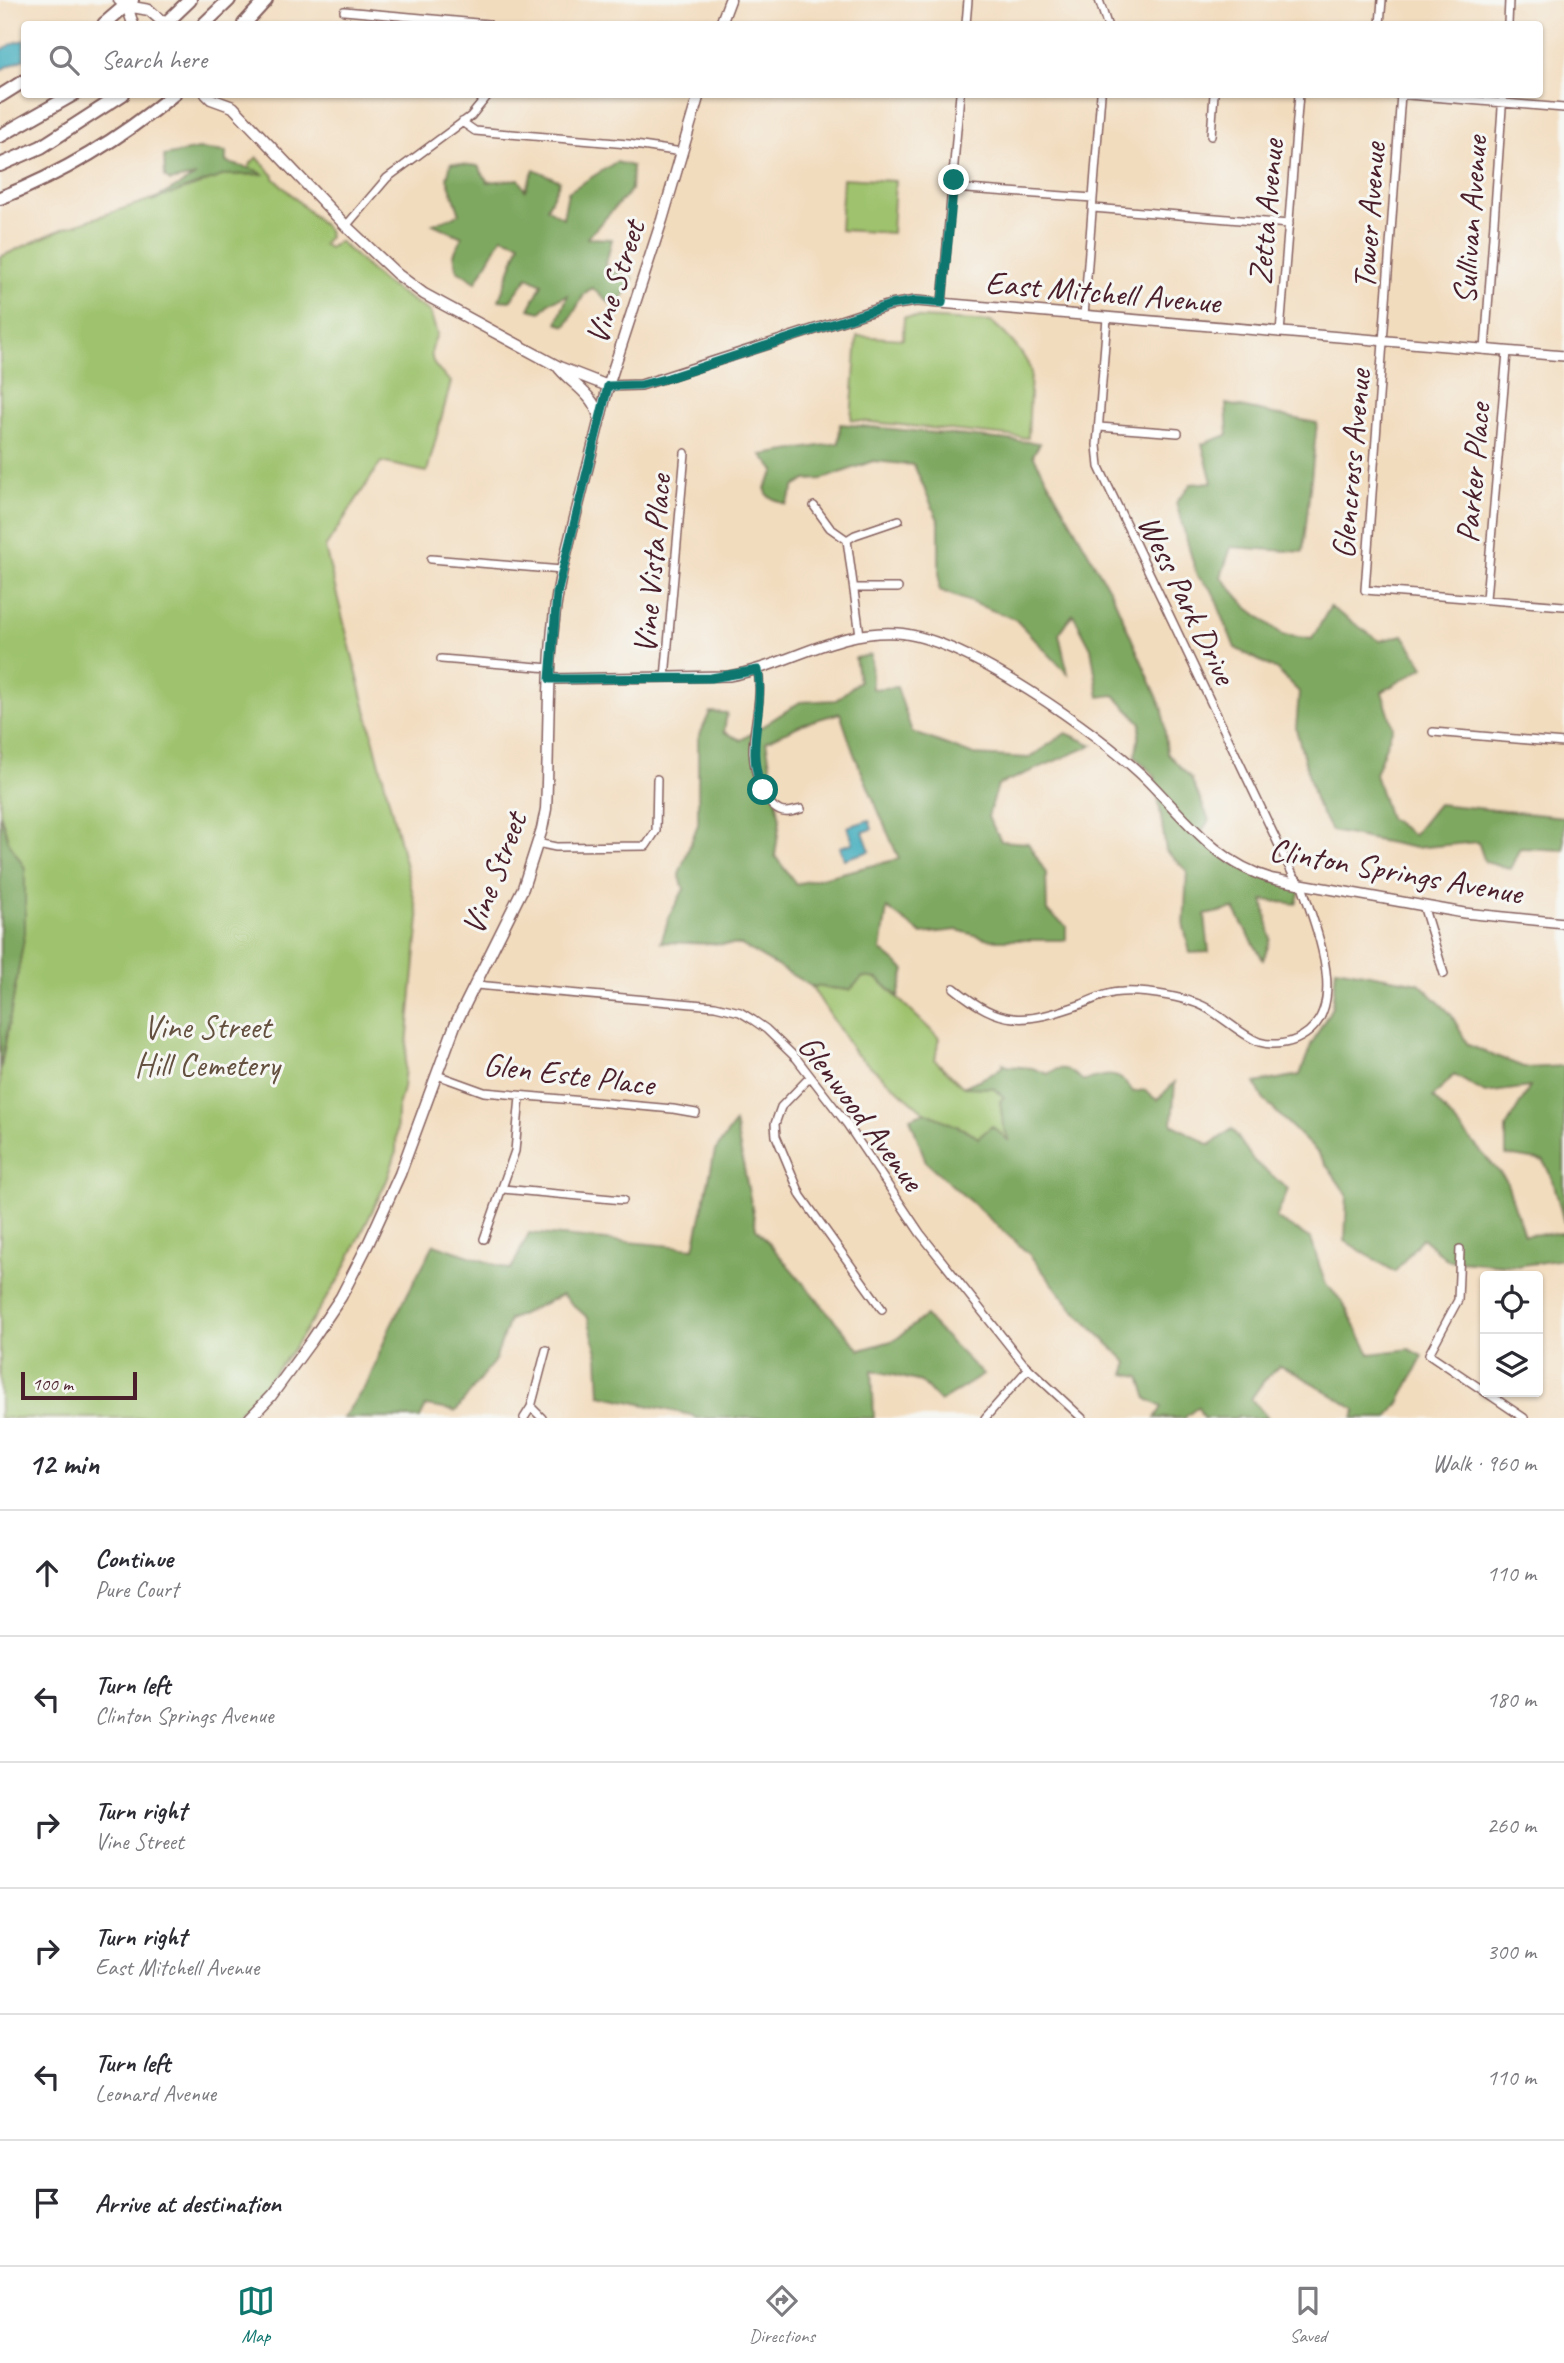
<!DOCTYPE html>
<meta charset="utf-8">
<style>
body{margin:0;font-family:Caveat,sans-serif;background:#f7f7f7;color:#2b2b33}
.controls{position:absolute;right:21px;bottom:21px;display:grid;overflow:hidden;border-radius:7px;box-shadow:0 2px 5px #0004}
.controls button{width:63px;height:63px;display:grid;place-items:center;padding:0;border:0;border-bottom:2px solid #e1e1e2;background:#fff;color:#2b2b33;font:35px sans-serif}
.scale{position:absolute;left:21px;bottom:18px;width:116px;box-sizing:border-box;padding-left:7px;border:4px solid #4a1f2b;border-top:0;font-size:19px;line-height:24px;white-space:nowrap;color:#4a1f2b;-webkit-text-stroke:5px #f6f6f2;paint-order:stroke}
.stop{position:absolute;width:21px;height:21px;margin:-16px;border:5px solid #0f766e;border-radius:50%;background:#fff}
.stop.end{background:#0f766e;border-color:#fff;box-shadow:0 2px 7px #0008}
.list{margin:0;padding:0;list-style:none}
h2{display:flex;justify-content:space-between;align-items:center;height:91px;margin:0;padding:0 28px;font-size:30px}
h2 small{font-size:23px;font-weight:400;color:#7c7c81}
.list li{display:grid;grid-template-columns:46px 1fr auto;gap:21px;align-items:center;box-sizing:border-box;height:126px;padding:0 28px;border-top:2px solid #e1e1e2}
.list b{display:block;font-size:26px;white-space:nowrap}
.list p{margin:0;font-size:23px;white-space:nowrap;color:#7c7c81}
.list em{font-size:23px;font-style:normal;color:#7c7c81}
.icon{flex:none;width:38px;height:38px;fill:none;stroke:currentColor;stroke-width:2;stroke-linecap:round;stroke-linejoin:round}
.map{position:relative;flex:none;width:1564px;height:1418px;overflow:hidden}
.search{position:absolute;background:#fff;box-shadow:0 2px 5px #0004;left:21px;right:21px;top:21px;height:77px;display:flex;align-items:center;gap:18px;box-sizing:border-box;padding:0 24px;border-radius:7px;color:#7c7c81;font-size:26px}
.sheet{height:847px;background:#fff}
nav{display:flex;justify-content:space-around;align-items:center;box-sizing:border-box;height:98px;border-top:2px solid #e1e1e2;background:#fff;font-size:19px;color:#7c7c81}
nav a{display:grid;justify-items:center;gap:4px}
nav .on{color:#0f766e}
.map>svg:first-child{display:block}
.green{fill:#9ec26d;stroke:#74704c;stroke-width:2}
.forest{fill:#7ea860;stroke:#646446;stroke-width:2;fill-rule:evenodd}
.water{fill:#3eabbc;stroke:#446574;stroke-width:2}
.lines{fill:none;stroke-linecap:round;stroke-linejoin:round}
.minor-casing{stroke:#85615e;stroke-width:10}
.tertiary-casing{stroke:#85615e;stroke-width:12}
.secondary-casing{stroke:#85615e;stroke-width:13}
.motorway-casing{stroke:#85615e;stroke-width:16}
.minor{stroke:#fff;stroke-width:7}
.tertiary{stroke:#fff;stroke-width:9}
.secondary{stroke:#fff;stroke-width:10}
.motorway{stroke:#fff;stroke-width:12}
.route{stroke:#0f766e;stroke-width:9}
.labels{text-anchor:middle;stroke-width:6;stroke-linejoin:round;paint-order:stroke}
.street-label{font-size:33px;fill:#4a1f2b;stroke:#f6f6f2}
.park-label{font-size:33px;fill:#63503f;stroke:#f6f6f2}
</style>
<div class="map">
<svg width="1564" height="1418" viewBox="0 0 1564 1418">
<rect width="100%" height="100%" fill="#f6f6f2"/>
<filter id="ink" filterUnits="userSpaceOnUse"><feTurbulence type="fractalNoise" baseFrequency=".0143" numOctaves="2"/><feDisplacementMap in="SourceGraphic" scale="14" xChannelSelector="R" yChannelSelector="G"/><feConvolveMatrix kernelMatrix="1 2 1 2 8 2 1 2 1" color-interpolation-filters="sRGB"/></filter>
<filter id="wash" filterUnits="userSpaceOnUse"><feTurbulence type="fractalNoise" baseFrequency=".00686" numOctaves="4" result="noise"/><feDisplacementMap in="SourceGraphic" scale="28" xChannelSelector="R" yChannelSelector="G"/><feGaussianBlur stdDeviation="1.57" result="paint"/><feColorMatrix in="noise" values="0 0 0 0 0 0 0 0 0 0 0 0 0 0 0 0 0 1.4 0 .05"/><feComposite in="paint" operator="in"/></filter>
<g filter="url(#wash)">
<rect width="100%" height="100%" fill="#f2dcbe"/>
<!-- green -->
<path class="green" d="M257 157 274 176V178L328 230 329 237 323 244 329 248 339 241 382 281 430 312 437 334C426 358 432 366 451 382L427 472 381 462 325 548 419 918 403 1088 397 1111 396 1153 387 1180 341 1276 291 1352 252 1400 231 1418H0V1072L25 932V868L9 843 0 813V257L62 229 225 175 261 174 256 170H248L251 163Z
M843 178 895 181 892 233 840 230Z
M904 317 992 322C1007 335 1024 352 1031 371L1028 438 851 420 857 336 903 339Z
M863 976 878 979 939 1038 935 1060 962 1086 993 1088 1004 1097 1010 1143 978 1138 970 1132 924 1112 855 1053 811 986 849 990Z"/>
<!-- forest -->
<path class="forest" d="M198 149 226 152V162C237 166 254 168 263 174L225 175 151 201 196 176 170 181 165 177 164 156Z
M616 162 632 166 631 190 587 238 612 239 605 268 633 278 617 309 592 288 585 293 566 326 557 323 568 295 550 302 541 312 529 309 542 284 528 277 510 301 499 300 520 243 502 237 476 282 457 270 454 254 462 237 433 224 460 214 447 178 451 163 478 166 488 182 519 179 525 190 534 169 560 181 547 208 563 218 568 192Z
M1226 404 1317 423 1303 552 1231 547 1221 577 1248 608 1283 635 1312 639 1330 607 1380 641 1403 635 1424 667 1382 692 1393 727 1375 774 1389 818 1413 835 1438 804 1564 817V850L1520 848 1510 869 1485 862 1478 842 1415 848 1331 831 1316 803 1296 729 1299 692 1277 670 1235 648 1212 590 1197 576 1176 503 1191 484 1212 482 1202 444 1228 435Z
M840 424 1040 443 1033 455 1113 596 1163 710 1167 753 1191 778 1209 820 1199 836 1232 863 1302 885 1296 904 1263 900 1271 939 1263 960 1234 909 1205 915 1209 952 1190 953 1184 927 1187 871 1166 851 1155 776 1135 757 1141 723 1114 695 1099 697 1091 648 1073 614 1059 634 1068 674 1015 619 939 590V522L914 465 873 461 823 479 806 480 795 486 786 505 768 496 765 488 775 471 762 455 839 443Z
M871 655 872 689 897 687 912 732 974 755 1029 758 1066 733 1093 745 998 785 988 817 1001 841 1028 843 1046 873 1047 911 1066 926V940H992L957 930 922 934 887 908 881 950 905 970 898 997 878 979 863 977 850 990 811 986 741 945 661 942 670 915 684 889 679 874 698 824V739L710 712 727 713 724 732 741 740 800 702 836 700 859 681 855 658ZM840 713 854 754 899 859 796 884 775 856 780 820 766 741 805 723Z
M0 813 9 843 25 868V933L0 1072Z
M1336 968 1419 983 1451 1014 1468 1045 1526 1068 1564 1066V1223L1554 1184 1544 1161 1506 1155V1127L1530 1087 1485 1093 1454 1075 1433 1097 1506 1180 1524 1235 1564 1233V1259L1517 1266 1448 1260 1422 1238 1395 1272 1345 1241 1347 1195 1318 1153 1263 1099 1255 1083 1300 1075 1311 1045 1332 1007Z
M1003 1063 1007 1066 1032 1068 1048 1074C1063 1063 1070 1071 1084 1081 1106 1074 1120 1070 1133 1092L1144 1090 1157 1100 1175 1082 1172 1124 1210 1145 1232 1129 1254 1161 1288 1189 1276 1218 1311 1239 1325 1283 1342 1301 1370 1354 1409 1349 1423 1356 1399 1403 1388 1418H1353L1356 1410 1296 1373 1279 1366 1263 1382 1251 1399 1268 1418H1242L1239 1416 1235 1418H1203L1198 1407 1184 1418H1155L1162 1407 1147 1399 1140 1377 1124 1374 1128 1363 1072 1308 1029 1254 926 1162 910 1118 925 1112 970 1132 978 1138 992 1126 1009 1141 1003 1125 1000 1101 1004 1097 993 1088 963 1087 994 1073 1003 1066Z
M735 1123 756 1228 860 1350 895 1340 925 1316 983 1375 940 1402 921 1382 872 1370 874 1418H696L691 1415 600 1395 598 1357 588 1318 562 1295 509 1320 495 1360 456 1411 426 1406 420 1418H343L368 1382 390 1327 434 1244 511 1270 529 1233 694 1248 715 1151Z"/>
<!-- water -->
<path class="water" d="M24 40V59L0 70V51L14 43Z
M869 820 872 829 863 832 870 851 844 859 840 847 853 843 848 827Z"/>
</g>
<g filter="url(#ink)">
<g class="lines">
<!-- minor casing -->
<g class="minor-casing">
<path id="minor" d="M1099 0 1107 24
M344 11 488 24
M966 24 968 0
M1380 24 1382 0
M1508 24 1509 0
M1396 94 1564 108
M1401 94 1365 590 1564 606
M462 122 475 131 628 144 682 152
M1211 136 1214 94
M953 188 1093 198
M1093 208 1289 224
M346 226 387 178 471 116 489 94
M942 303 960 94
M1084 316 1101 94
M1280 333 1299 94
M1485 350 1503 94
M1099 427 1178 433
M814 506 830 528 847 540 860 635
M847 540 855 535 899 520
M431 559 562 570
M854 588H898
M1486 599 1507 352
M441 659 550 668
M758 670C763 700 753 724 753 752 754 770 762 803 780 811 787 814 794 811 801 809
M665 678 685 453
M1433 732 1564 743
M537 843 556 847 646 846 656 831 657 779
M1423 905 1444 974
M476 985 715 1006 740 1012 753 1020 766 1029 797 1059 847 1124 920 1233 1023 1363 1082 1418
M954 988C1002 1027 1025 1024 1082 1004 1094 999 1108 992 1122 992 1146 991 1191 997 1210 1010 1226 1020 1242 1035 1259 1042 1273 1046 1289 1044 1301 1037 1352 1008 1314 926 1302 885L1293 875 1099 467 1097 445 1107 318
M437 1075 484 1092 673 1109 696 1113
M810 1077 781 1107 775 1124 776 1136 801 1196 882 1309
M503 1189 623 1200
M484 1239 515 1151 520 1097
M1460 1249 1458 1300 1429 1354 1524 1418
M531 1407 542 1418
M524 1418 531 1407 546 1350
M985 1418 1028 1369"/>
</g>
<!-- tertiary casing -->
<g class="tertiary-casing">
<path id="tertiary" d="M608 386 641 385 890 305 916 301 1564 356
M550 679 729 676C787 666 836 629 897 633 963 637 1099 733 1146 779 1185 818 1217 864 1273 879L1464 913 1564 923"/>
</g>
<!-- secondary casing -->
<g class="secondary-casing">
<path id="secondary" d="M119 0 127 6 149 10 165 24
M127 6 133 24
M721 24 730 0
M206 94 211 99 233 107 346 226 397 274 424 294 559 367 608 386
M559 368C574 386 593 394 599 417
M250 1418 271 1396 312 1340 341 1297 369 1242 400 1174 455 1025 523 888 542 829 546 809C550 730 545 648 562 570L608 386 662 220 699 94"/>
</g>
<!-- motorway casing -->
<g class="motorway-casing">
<path id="motorway" d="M104 24 132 0
M165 24 190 0
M204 24 229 0
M244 24 266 0
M0 96 24 81
M0 136 74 94
M0 165 41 147 123 94
M0 198C64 173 121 138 174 94"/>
</g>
<!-- minor -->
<use href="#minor" class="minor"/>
<!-- tertiary -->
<use href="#tertiary" class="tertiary"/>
<!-- secondary -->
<use href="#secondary" class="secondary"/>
<!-- motorway -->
<use href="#motorway" class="motorway"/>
</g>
</g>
<g class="lines" filter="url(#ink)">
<!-- route -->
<path class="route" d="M763 790C744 751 765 711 758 670L711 678 550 679 557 594 608 386 641 385 668 378 890 305 916 301 942 303 954 180"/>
</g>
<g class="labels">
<!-- street labels -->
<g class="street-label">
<text transform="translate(1265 212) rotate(-85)" y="12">Zetta Avenue</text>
<text transform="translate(1368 216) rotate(-86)" y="12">Tower Avenue</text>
<text transform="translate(1469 220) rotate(-86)" y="12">Sullivan Avenue</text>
<text transform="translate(614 282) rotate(-72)" y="12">Vine Street</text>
<text transform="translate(1103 291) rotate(5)" y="12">East Mitchell Avenue</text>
<text transform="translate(1350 464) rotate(-85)" y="12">Glencross Avenue</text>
<text transform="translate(1472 473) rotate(-85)" y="12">Parker Place</text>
<text transform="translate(651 564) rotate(-85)" y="12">Vine Vista Place</text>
<text transform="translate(1188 599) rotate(64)" y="12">Wess Park Drive</text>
<text transform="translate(1396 870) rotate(10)" y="12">Clinton Springs Avenue</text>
<text transform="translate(493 873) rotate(-69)" y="12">Vine Street</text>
<text transform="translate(569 1073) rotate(7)" y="12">Glen Este Place</text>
<text transform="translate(862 1112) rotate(53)" y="12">Glenwood Avenue</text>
</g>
<!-- park labels -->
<g class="park-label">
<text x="207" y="1038">Vine Street<tspan x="207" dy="38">Hill Cemetery</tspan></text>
</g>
</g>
</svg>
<div class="controls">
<button><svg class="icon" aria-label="locate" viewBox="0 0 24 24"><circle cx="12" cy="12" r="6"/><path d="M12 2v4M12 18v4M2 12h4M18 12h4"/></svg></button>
<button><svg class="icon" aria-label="layers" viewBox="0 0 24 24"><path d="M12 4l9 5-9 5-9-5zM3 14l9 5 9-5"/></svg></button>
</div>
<div class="scale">100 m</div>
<div class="stop" style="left:763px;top:790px"></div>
<div class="stop end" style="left:954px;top:180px"></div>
<div class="search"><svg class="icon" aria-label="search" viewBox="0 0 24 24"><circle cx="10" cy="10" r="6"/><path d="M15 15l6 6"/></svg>Search here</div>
</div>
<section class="sheet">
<h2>12 min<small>Walk · 960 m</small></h2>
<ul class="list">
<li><svg class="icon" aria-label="ahead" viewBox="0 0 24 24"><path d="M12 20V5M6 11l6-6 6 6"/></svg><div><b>Continue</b><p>Pure Court</p></div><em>110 m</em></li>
<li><svg class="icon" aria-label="left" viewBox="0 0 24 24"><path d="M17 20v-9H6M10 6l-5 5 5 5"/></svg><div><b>Turn left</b><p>Clinton Springs Avenue</p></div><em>180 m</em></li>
<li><svg class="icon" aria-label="right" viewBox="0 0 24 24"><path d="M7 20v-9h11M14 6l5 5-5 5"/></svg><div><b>Turn right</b><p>Vine Street</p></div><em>260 m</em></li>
<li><svg class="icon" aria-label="right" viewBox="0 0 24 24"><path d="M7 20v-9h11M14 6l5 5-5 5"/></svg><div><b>Turn right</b><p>East Mitchell Avenue</p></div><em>300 m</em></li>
<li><svg class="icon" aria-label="left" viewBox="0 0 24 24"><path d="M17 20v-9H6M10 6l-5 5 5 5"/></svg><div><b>Turn left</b><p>Leonard Avenue</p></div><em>110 m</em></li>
<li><svg class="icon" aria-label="arrive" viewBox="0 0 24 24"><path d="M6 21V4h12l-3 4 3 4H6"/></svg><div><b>Arrive at destination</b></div></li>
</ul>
</section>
<nav>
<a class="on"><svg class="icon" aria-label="map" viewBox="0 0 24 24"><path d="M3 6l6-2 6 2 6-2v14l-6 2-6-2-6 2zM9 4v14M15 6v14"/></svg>Map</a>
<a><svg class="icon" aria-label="directions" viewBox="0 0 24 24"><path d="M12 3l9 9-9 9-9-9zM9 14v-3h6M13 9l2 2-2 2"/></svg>Directions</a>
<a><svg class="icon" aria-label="saved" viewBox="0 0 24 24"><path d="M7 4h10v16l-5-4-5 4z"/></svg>Saved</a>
</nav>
